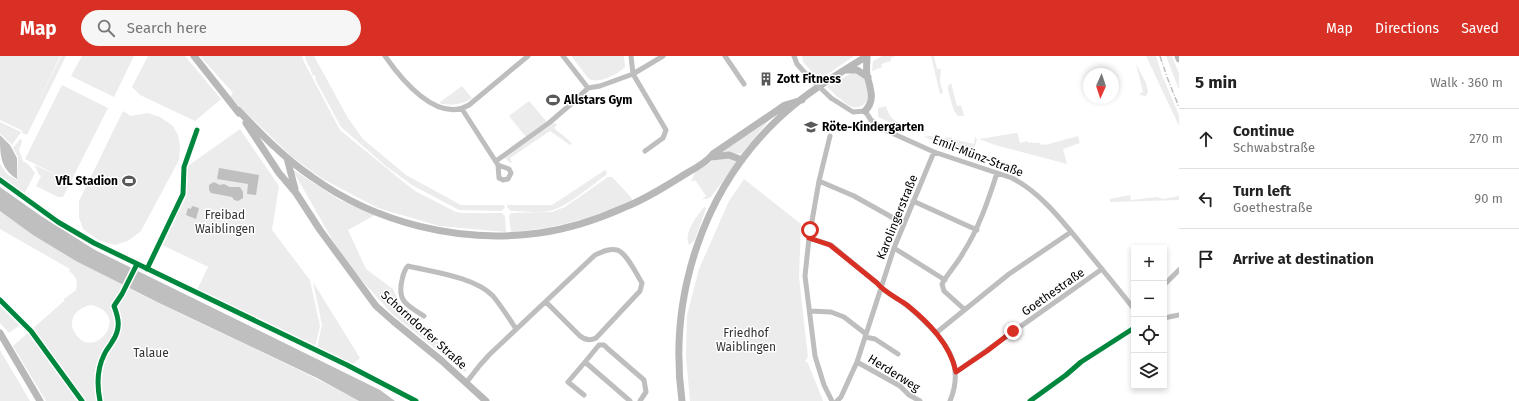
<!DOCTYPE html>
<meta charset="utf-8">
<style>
body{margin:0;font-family:"Fira Sans",sans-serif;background:#f6f6f6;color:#222}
.controls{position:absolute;right:12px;bottom:12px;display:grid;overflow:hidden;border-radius:0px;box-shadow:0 2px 6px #0003}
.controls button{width:36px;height:36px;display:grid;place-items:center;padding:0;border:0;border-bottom:1px solid #e0e0e0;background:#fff;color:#222;font:20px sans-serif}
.compass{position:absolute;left:1083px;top:12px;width:36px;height:36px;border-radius:50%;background:#fff;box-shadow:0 2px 6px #0003;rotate:183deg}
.stop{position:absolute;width:12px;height:12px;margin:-9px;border:3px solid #d93025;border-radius:50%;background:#fff}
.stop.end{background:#d93025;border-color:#fff;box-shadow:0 1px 4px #0008}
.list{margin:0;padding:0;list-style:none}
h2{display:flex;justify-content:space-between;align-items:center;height:52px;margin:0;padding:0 16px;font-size:17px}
h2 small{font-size:13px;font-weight:400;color:#767676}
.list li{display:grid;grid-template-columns:26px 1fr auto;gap:12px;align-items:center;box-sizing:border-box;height:60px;padding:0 16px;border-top:1px solid #e0e0e0}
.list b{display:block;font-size:15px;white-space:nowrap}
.list p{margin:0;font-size:13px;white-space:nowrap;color:#767676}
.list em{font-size:13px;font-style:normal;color:#767676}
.icon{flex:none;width:22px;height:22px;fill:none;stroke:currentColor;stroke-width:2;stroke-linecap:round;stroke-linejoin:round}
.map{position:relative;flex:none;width:1179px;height:345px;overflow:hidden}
header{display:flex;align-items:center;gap:24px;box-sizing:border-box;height:56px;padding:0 20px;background:#d93025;color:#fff}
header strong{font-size:19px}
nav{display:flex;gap:22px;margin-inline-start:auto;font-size:14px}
.search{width:280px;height:36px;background:#f6f6f6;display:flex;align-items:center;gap:10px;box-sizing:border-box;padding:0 14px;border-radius:22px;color:#767676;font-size:15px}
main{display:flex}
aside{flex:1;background:#fff}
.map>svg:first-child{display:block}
.green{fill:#ececec;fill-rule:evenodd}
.water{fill:#bfbfbf}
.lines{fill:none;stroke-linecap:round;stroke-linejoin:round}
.street{stroke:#bebebe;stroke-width:5}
.secondary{stroke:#b8b8b8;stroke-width:7}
.rail{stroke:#bebebe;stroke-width:1.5;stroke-dasharray:6 2 1 2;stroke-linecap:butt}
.street-bridge{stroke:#bebebe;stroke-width:5}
.cycleway-casing{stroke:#fff;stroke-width:8}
.cycleway{stroke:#00873e;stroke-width:5}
.route{stroke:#d93025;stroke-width:5}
.labels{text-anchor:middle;stroke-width:3;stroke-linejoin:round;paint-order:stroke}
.poi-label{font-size:12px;font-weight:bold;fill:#000;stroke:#fff;text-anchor:start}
.street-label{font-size:12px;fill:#000;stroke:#fff}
.park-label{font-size:12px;fill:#333;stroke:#fff}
</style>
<header>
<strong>Map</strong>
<div class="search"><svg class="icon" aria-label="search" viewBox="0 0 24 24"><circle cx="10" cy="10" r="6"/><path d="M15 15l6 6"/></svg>Search here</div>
<nav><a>Map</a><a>Directions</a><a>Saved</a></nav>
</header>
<main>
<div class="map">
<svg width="1179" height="345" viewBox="0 0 1179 345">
<rect width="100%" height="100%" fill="#fff"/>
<!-- green -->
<path class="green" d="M0 0H60L35 53 61 0H66L27 79 22 77 23 75 0 64Z
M82 0H134L114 41 71 20Z
M148 0H185L221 43 195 65 140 39 132 31Z
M200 0H302L304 6 340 74 401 124 415 135 456 156 462 157H502L505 160 506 176 439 170 378 152 321 122 291 100 230 41 233 37Z
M305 0H314L348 62 363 83 406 119 461 149H504L505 152 501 155 459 154 412 129 387 111 341 71 315 23H316L315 19 313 20 309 9 308 10Z
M573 0H624L625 11C617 19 599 28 589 23L572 1Z
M802 0H854L819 24 803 6Z
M882 0H895L891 2V5L881 8 882 11 872 15 873 5Z
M931 0H934L937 13H941L940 25 943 37 940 38Z
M1146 0H1156L1162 19 1179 59V70Z
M1166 0H1172L1179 17V34Z
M1136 8 1146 27 1148 36 1146 40 1140 39V37L1143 36Z
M852 17H857L865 23C866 28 868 34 868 39 868 49 858 54 850 50 841 45 834 37 827 31Z
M951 27 957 50 961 49 964 60H958L954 55 948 34V30Z
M62 29 108 52 63 141H58L36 130 41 120 38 118V116L34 109 59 120 25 103Z
M462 30 472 42C462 49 453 49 441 48L440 46Z
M529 45 547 66 526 81 509 60Z
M886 50C893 75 908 63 919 76H911L878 61V52Z
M123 55 131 60 148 57 160 61 173 70 178 79 180 90 179 104 141 175 128 185 115 189 98 184 83 173 79 161V145Z
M771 62 741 98 720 96Z
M0 66 21 76 12 89 0 77Z
M554 67 557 69 554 72 572 87 570 89 550 75 510 102 512 106 510 107 505 102Z
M240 73 279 130 272 174 310 224 320 270 315 291 234 252 235 251 234 252 197 234 208 211 240 226 162 189 183 145 186 125 185 112Z
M1016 77 1018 78 1020 87 1028 85V87L1032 86 1033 87H1040L1041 89 1045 88V89L1078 80 1080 87 1063 93 1067 108 995 89 979 83Z
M929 80 945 82 952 81V83L974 88 975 81 977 83 972 99 924 81Z
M21 82 22 86 19 94 23 105 29 109 35 117 21 144 0 129V108L8 119 17 124 18 101 13 92Z
M726 101 737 106 711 141 707 143H702L706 140 695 124 691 126 695 116 714 104Z
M292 113 338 143 375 159 348 174 366 213 393 233 401 250 460 308 467 314 465 316 392 258 350 211 333 185Z
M605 114 607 116 606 119C592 129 566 152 549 155 537 157 523 155 511 155L507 151V149H552Z
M608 121H612L630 140 632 143 631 146C588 163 557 172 511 176L509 160 511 157 552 156 565 151Z
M744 123 801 168 799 221 808 301 805 305 808 307 823 345H690L686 301 687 259 699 213 729 145Z
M1130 139 1131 144 1157 141 1163 143 1179 140V144L1110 146V143Z
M704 151 706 152 695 184 689 189C683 177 697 160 704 151Z
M0 155C110 235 240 280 359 345H46L13 290 64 245V243L76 234C78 225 76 220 69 215L70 213 0 173ZM91 249C133 258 93 307 75 277 66 263 78 251 91 249Z
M313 226 360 302 352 309 317 292 322 269Z
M0 247 20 269 9 277 0 267Z
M0 294 30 345H0Z"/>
<!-- water -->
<path class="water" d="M0 79 10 89 17 102V123C0 112 0 99 0 79Z
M219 112 259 119 256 139 247 138 248 128 217 123Z
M214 126 220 129 224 128 230 131H240L243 136V142L238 145 234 144 232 141 211 137 209 134V129Z
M0 131 41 160 95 194 380 334 395 345H359L317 322 157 246 76 205 33 179 0 155Z
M192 150 199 152 196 163 186 159 188 152 191 153Z"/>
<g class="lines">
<!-- street -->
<path class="street" d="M385 0C401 23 437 68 469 49L528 0
M563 0 588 32
M631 0 633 18 666 74 663 82 645 95
M725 0 744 28
M794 0 797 8 805 17
M831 42 853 56 865 55 871 64 883 73 934 96 1012 122C1039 136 1059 161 1078 184 1097 207 1116 230 1134 253
M462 53 498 109 499 122 503 124 508 123 511 117 509 113 498 109
M830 80 819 125 809 182 805 220 815 300 824 329 832 345
M496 105 549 67 571 48 588 32 600 30 633 18 663 0
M819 125 854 140 904 168
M913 145 977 174
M809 182 831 189 877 227C884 236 897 242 906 249 913 254 919 260 925 266 949 289 964 311 950 345
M894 192 945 224
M1164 229 1179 214
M964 253 944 235 942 228C948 217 957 208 963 197 979 172 988 145 997 117
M810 255 831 256 844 261 866 278
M424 260C407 249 397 246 402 224 403 219 404 214 408 210 433 216 475 221 493 240 501 250 509 262 516 273
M1164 262 1179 259
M936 277 1009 218 1071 176
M865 281 875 283 898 298
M585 306 599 289H604L607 292 644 324 646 336 640 345
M857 306 900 330 909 339 920 345
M956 316 1102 213
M466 327 480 309 490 298 595 199C602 196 609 192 617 194 626 196 637 219 642 227L640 235 596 282C590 285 585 284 580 280L546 246
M584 339 568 326 585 306 630 345
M837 345 841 341 857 306 894 192 934 96
M1030 345 1066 319 1081 306 1134 272"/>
<!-- secondary -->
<path class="secondary" d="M194 0 239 57
M1178 0 1179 3
M846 14H857L868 21
M238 54C261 78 284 102 312 121 376 167 460 188 539 177 568 173 596 164 623 152 646 143 666 130 687 117 696 112 707 106 713 98L785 49 802 44
M865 55C876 44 870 32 867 19 866 13 867 6 867 0
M246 67 279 117 296 137 320 174 376 250 393 265 442 305 486 345
M711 101 729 99 742 104
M287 102 295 133
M0 277 40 345
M682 345C668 242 702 135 778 63 804 38 836 19 867 0"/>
<!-- rail -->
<path class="rail" d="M1160 0 1167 21 1179 51"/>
<!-- street-bridge -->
<path class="street-bridge" d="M805 17 831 42"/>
<!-- cycleway casing -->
<g class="cycleway-casing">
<path id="cycleway" d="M0 124 58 166 94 187 347 309 416 345
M147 213 183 138 184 111 197 74
M0 244 31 275 82 345
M100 345C97 330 97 313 104 299 106 294 110 290 112 286 121 273 119 263 114 250L122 238 137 208
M1030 345 1066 319 1081 306 1134 272"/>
</g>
<!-- cycleway -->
<use href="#cycleway" class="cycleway"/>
</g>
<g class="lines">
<!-- route -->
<path class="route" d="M810 174 809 182 830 189 877 227C884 236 897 242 907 249 929 267 950 288 956 316L987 295 1013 275"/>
</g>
<!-- icons -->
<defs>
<g id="building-bare" transform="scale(1.08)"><path d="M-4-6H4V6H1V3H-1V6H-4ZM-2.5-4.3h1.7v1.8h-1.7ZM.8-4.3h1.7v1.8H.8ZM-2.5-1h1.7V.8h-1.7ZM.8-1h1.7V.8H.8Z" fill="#595959" stroke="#fff" stroke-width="2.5" paint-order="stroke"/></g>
<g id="stadium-bare" transform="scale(1.08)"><path d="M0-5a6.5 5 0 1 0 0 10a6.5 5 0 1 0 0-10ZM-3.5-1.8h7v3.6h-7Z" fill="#595959" stroke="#fff" stroke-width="2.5" paint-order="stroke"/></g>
<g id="school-bare" transform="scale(1.08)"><path d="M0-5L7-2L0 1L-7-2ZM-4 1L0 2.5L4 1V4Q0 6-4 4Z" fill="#595959" stroke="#fff" stroke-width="2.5" paint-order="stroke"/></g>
</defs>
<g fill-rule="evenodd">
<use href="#building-bare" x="766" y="23"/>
<use href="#stadium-bare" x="553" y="44"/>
<use href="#school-bare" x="811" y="71"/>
<use href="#stadium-bare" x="129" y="125"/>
</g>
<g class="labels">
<!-- poi labels -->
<g class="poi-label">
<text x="777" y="27">Zott Fitness</text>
<text x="564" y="48">Allstars Gym</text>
<text x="822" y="75">Röte-Kindergarten</text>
<text x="118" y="129" text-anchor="end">VfL Stadion</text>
</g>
<!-- street labels -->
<g class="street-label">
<text transform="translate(978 100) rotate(21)" y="4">Emil-Münz-Straße</text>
<text transform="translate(897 161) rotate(-68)" y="4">Karolingerstraße</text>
<text transform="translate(1053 236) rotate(-35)" y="4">Goethestraße</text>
<text transform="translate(424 274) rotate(42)" y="4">Schorndorfer Straße</text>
<text transform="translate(894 317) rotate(32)" y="4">Herderweg</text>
</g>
<!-- park labels -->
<g class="park-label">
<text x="225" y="163">Freibad<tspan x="225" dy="14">Waiblingen</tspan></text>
<text x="746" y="281">Friedhof<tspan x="746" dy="14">Waiblingen</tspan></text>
<text x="151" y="301">Talaue</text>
</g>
</g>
</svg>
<div class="controls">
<button>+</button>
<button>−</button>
<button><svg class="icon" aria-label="locate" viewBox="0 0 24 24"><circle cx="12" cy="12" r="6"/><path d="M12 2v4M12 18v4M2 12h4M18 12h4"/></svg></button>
<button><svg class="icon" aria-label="layers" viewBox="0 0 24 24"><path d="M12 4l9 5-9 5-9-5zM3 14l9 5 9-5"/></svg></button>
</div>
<svg class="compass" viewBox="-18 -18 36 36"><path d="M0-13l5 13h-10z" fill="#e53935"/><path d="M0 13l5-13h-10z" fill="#767676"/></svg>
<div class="stop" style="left:810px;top:174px"></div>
<div class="stop end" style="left:1013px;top:275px"></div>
</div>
<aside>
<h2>5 min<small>Walk · 360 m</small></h2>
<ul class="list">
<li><svg class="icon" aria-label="ahead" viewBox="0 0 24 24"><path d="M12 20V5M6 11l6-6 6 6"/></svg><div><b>Continue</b><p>Schwabstraße</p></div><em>270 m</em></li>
<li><svg class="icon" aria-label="left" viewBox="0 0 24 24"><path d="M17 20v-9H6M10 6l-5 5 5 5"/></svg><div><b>Turn left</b><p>Goethestraße</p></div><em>90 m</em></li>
<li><svg class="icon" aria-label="arrive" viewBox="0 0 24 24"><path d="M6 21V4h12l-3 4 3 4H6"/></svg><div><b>Arrive at destination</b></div></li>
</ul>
</aside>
</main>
